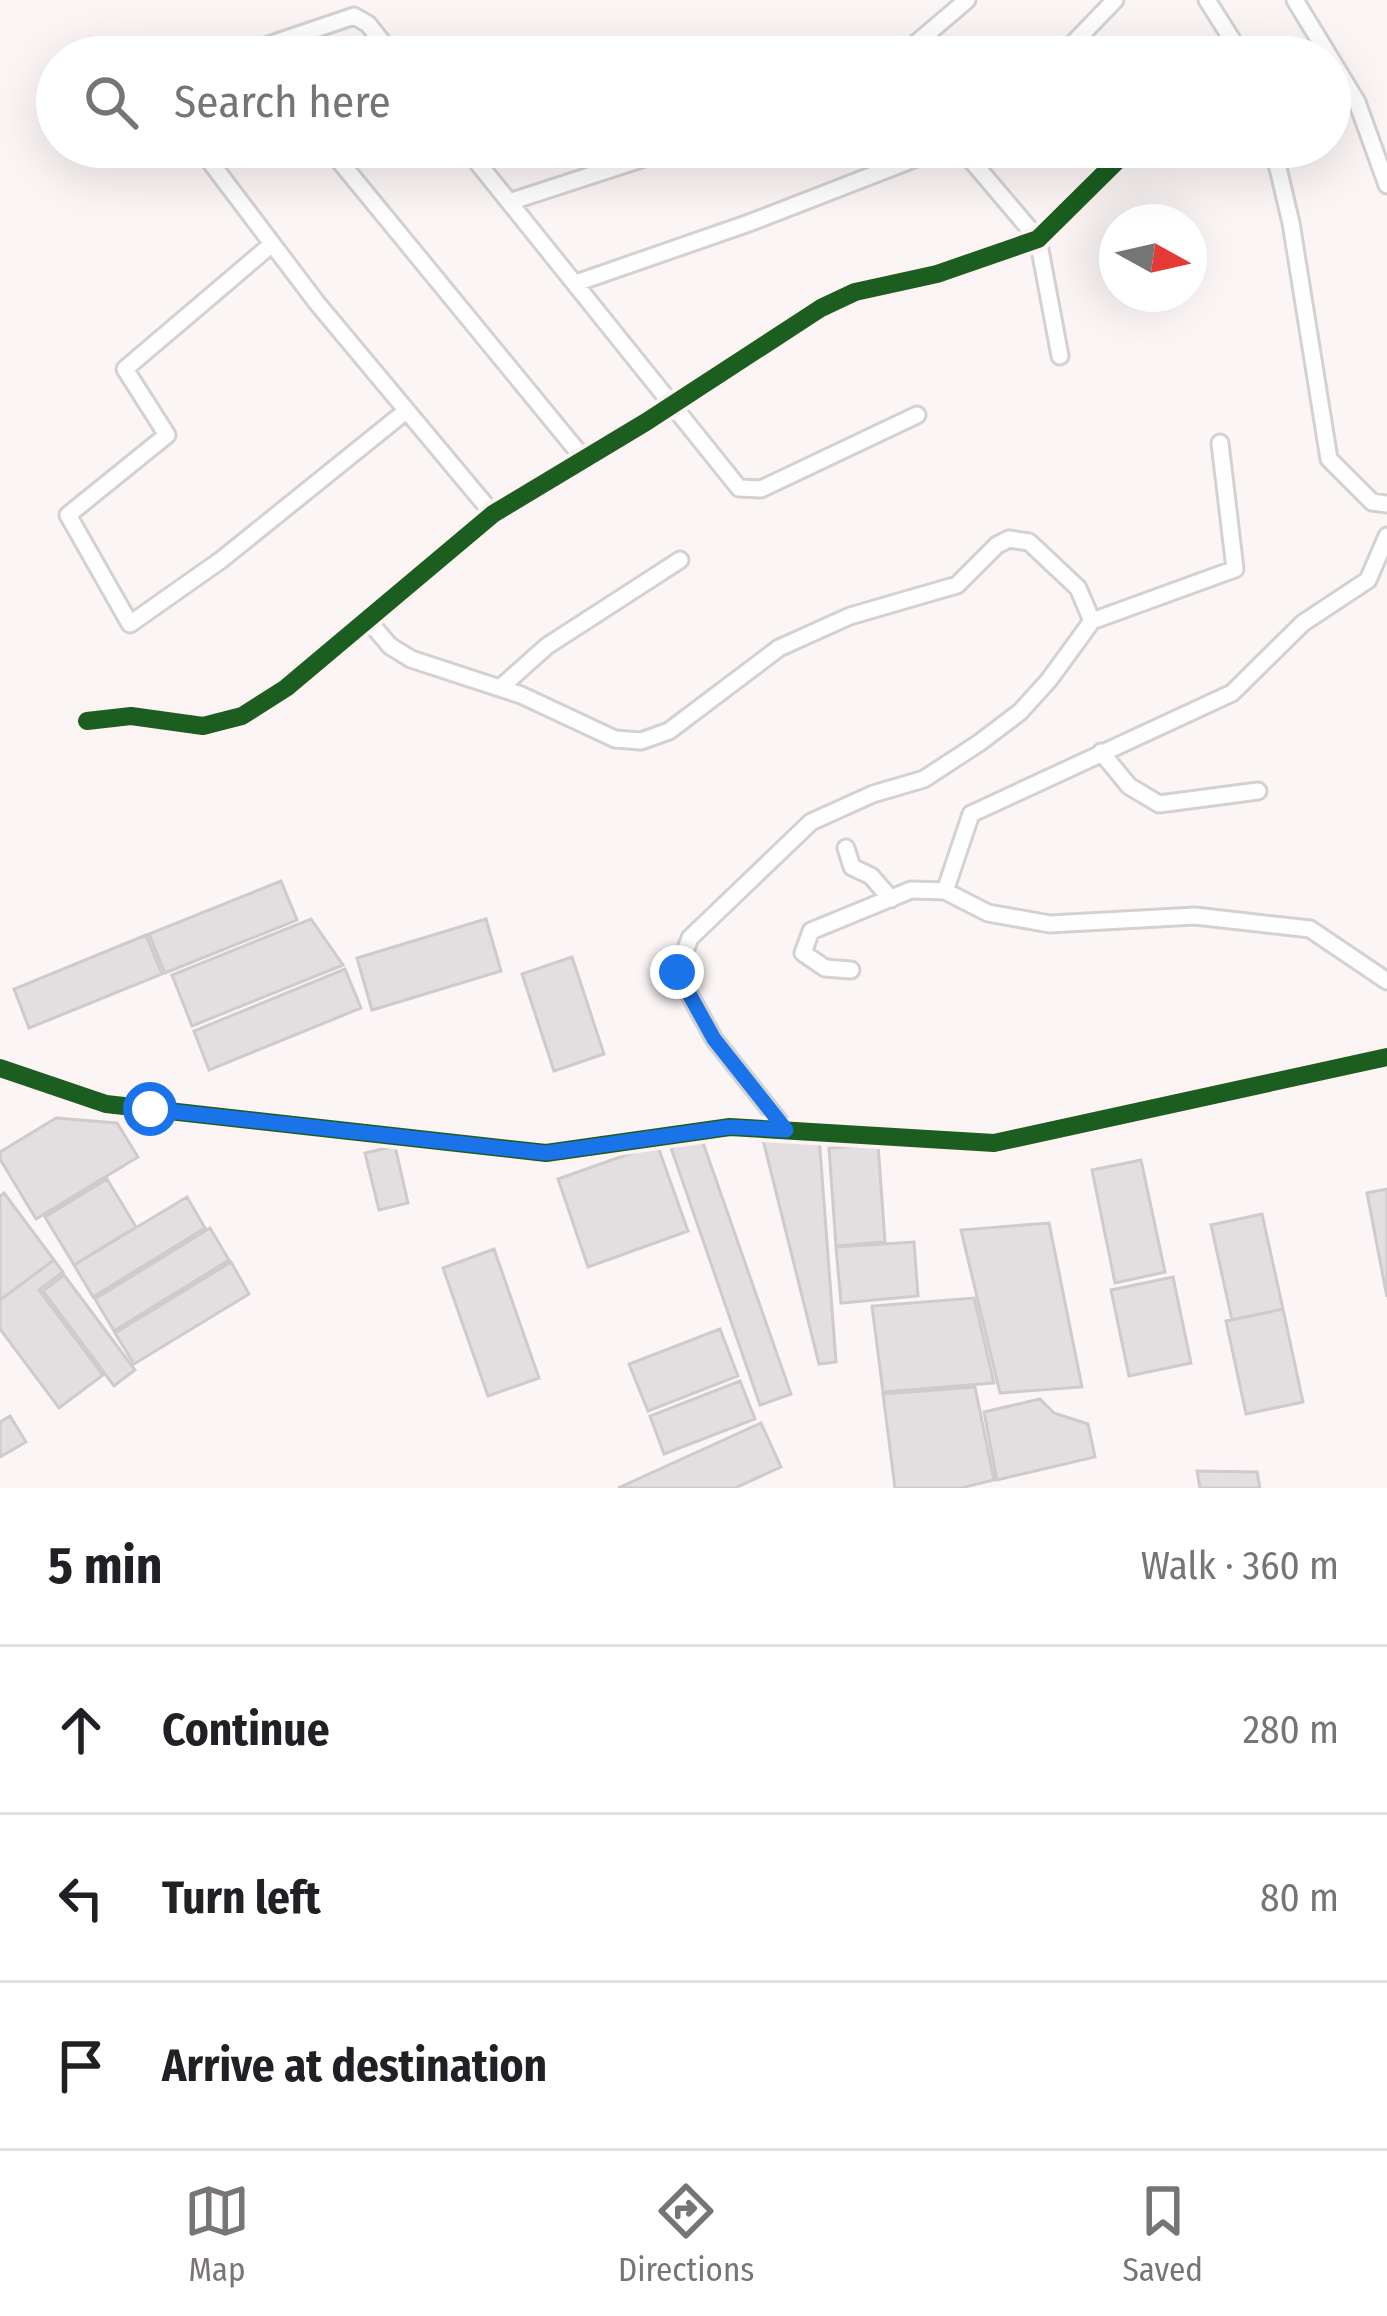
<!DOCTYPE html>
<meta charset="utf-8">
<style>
body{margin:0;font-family:"Fira Sans Condensed",sans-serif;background:#f2f2f2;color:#202124}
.compass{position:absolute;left:1099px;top:204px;width:108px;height:108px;border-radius:50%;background:#fff;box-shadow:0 12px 48px #0002;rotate:98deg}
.stop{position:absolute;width:36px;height:36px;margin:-27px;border:9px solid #1a73e8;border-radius:50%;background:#fff}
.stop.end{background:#1a73e8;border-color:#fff;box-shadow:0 3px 12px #0008}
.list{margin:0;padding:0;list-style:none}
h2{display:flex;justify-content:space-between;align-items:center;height:156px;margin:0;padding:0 48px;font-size:51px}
h2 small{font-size:39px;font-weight:400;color:#757577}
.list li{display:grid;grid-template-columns:78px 1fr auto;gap:36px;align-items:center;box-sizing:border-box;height:168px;padding:0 48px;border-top:3px solid #e0e0e0}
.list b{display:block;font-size:45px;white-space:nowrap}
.list em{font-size:39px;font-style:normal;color:#757577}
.icon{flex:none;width:66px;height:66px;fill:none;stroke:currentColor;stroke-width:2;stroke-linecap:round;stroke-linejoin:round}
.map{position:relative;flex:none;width:1387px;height:1488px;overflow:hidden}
.search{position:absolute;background:#fff;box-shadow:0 12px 48px #0002;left:36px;right:36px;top:36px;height:132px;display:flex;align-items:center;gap:30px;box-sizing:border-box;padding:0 42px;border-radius:66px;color:#757577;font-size:45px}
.sheet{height:660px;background:#fff}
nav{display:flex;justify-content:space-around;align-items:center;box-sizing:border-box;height:168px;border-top:3px solid #e0e0e0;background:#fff;font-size:33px;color:#757577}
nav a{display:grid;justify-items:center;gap:6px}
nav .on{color:#797475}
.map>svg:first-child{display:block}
.building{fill:#e3dedf;stroke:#cfcacb;stroke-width:3}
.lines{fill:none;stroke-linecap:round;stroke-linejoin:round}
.minor-casing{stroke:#d6d1d1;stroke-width:21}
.minor{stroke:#fefefe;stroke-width:15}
.cycleway-casing{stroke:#fdf3f3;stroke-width:26}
.cycleway{stroke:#1b5e20;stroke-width:18}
.route{stroke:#1a73e8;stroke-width:15}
</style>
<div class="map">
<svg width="1387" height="1488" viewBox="0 0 1387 1488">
<rect width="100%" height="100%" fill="#fbf5f5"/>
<!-- building -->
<path class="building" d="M281 881 297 920 165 973 149 934Z
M311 919 343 965 192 1026 172 975Z
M486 919 501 971 372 1010 357 958Z
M146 935 162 974 29 1028 14 989Z
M572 957 604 1054 554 1071 522 974Z
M345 969 361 1008 209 1070 194 1031Z
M56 1118 117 1123 138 1157 36 1219 0 1159V1152Z
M819 1136 836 1362 819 1364 763 1140Z
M701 1137 791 1394 760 1405 671 1148Z
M657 1144 688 1231 588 1267 558 1179Z
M878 1144 885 1242 836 1246 829 1148Z
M395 1146 408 1203 379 1210 365 1153Z
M1141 1160 1165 1272 1115 1283 1092 1170Z
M107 1179 136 1227 74 1265 45 1217Z
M1387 1189V1297L1367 1193Z
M4 1193 54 1260 0 1300V1196Z
M187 1197 205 1228 93 1297 74 1265Z
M1262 1214 1283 1309 1232 1320 1211 1225Z
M1049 1223 1082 1387 1000 1393 961 1230Z
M210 1228 229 1260 114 1331 95 1299Z
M914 1242 918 1296 841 1303 836 1247Z
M494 1249 539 1378 488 1396 443 1268Z
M54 1260 63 1272 39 1290 103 1375 59 1408 0 1329V1300Z
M231 1262 249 1294 134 1364 115 1333Z
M64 1275 135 1370 114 1386 43 1291Z
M1173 1277 1191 1363 1129 1376 1111 1290Z
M974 1298 994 1383 883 1392 872 1306Z
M1283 1309 1303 1402 1246 1414 1226 1321Z
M720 1329 738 1376 648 1411 629 1364Z
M740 1381 755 1419 664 1454 650 1416Z
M975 1387 994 1480 961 1488H895L883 1394Z
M1040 1399 1054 1413 1088 1424 1095 1457 997 1480 984 1412Z
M10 1416 26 1442 0 1457V1422Z
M761 1423 781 1467 735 1488H618Z
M1197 1471 1257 1472 1260 1488H1200Z"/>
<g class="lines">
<!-- minor casing -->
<g class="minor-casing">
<path id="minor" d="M1207 0 1243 57
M1295 0 1357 102 1387 185
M233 57 354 16 368 24 394 57
M900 57 967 0
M1060 57 1115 0
M199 147 317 303 493 514
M328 147 584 459
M465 147 739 488 761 489 917 415
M960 147 1038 239 1060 356
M1273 147 1291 223 1329 459 1372 502 1387 504
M509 202 678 147
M272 244 125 369 167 435 68 515 130 624 221 560 406 411
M576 283 749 223 945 147
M1387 536 1368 580 1303 623 1232 693 971 814 945 891 988 913 1050 924 1195 916 1310 929 1387 981
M367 619 390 646 411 659 521 695 615 739 641 741 669 731 779 648 850 616 957 585 997 545 1009 539 1029 542 1078 588 1092 621
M500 688 547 646 680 560
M87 721 131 716 203 726 242 716 286 688 493 514 646 422 821 308 855 292 937 274 1038 239 1131 147
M1101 752 1129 786 1159 804 1258 791
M846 848 852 867 871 876 891 899
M851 970 825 968 803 953 811 931 911 890 946 891
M0 1068 106 1104 546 1153 730 1127 994 1143 1387 1057
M786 1130 714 1039 677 972 690 938 811 822 873 794 924 779 979 743 1020 712 1049 680 1092 621 1235 569 1220 443"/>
</g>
<!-- minor -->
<use href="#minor" class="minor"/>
<!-- cycleway casing -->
<g class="cycleway-casing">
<path id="cycleway" d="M87 721 131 716 203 726 242 716 286 688 493 514 646 422 821 308 855 292 937 274 1038 239 1131 147
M0 1068 106 1104 546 1153 730 1127 994 1143 1387 1057"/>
</g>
<!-- cycleway -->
<use href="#cycleway" class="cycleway"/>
</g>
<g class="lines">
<!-- route -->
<path class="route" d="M150 1109 546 1153 730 1127 786 1130 714 1039 677 972"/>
</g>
</svg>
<svg class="compass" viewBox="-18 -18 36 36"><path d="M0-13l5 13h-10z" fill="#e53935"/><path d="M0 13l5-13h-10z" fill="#757577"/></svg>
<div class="stop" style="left:150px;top:1109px"></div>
<div class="stop end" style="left:677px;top:972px"></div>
<div class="search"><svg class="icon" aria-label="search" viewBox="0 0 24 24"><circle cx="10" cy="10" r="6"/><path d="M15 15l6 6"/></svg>Search here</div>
</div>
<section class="sheet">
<h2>5 min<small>Walk · 360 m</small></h2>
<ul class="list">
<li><svg class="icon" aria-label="ahead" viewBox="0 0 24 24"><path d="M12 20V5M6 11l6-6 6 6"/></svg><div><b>Continue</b></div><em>280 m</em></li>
<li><svg class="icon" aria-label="left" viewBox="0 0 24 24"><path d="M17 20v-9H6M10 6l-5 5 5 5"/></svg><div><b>Turn left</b></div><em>80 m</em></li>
<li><svg class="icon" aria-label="arrive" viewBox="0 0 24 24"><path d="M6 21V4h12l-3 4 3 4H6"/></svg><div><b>Arrive at destination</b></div></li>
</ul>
</section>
<nav>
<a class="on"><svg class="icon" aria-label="map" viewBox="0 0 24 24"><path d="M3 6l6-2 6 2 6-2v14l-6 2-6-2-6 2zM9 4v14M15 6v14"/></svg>Map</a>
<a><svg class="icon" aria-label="directions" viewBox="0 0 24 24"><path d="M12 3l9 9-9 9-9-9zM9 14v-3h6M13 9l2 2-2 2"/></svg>Directions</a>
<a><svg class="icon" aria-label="saved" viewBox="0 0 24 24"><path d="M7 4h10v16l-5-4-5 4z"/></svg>Saved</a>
</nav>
